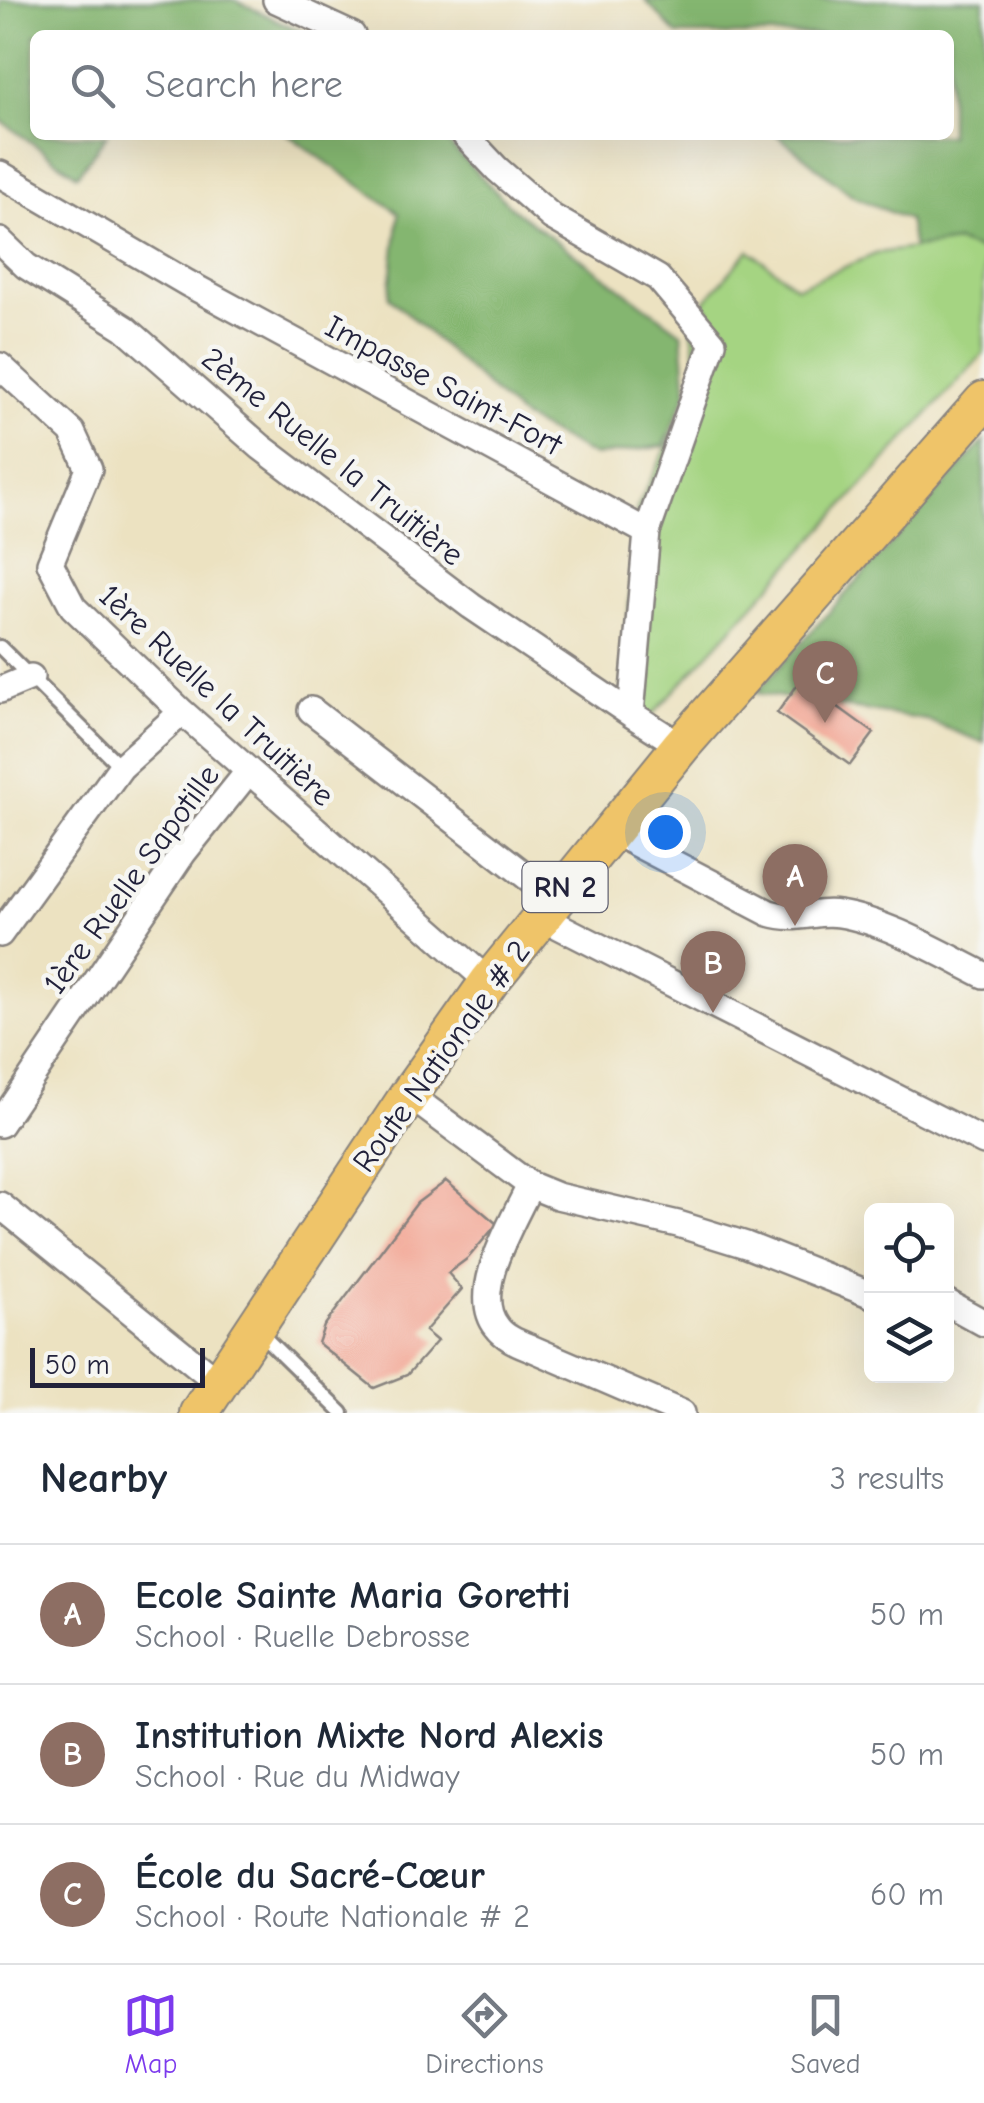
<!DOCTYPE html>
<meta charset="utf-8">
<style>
body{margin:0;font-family:"Comic Neue",sans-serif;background:#f2f2f3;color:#1f2937}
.controls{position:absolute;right:30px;bottom:30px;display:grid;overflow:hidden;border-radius:15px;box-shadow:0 10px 40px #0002}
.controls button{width:90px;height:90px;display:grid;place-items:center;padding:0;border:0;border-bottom:2px solid #e0e1e3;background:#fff;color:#1f2937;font:50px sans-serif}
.scale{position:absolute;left:30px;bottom:25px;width:175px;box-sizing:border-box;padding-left:10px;border:5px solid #22223b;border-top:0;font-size:28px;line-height:35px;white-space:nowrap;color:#22223b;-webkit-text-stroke:8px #f6f6f2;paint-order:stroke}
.you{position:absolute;left:665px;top:832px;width:35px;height:35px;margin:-25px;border:8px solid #fff;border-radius:50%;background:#1a73e8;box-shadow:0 0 0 15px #1a73e833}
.badge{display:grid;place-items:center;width:65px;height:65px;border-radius:50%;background:#7c3aed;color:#fff;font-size:32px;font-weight:700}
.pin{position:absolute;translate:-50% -82px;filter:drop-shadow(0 2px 5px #0008)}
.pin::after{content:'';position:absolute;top:52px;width:35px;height:30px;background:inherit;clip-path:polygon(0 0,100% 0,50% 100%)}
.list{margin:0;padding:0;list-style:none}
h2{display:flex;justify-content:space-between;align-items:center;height:130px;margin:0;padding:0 40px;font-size:42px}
h2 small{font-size:32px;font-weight:400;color:#747a83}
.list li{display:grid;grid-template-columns:65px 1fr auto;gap:30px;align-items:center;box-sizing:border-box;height:140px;padding:0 40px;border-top:2px solid #e0e1e3}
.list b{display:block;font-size:38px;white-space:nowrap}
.list p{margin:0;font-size:32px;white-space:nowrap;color:#747a83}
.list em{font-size:32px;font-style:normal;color:#747a83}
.icon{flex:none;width:55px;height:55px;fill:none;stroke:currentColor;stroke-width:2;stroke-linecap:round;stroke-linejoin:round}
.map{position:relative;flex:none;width:984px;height:1413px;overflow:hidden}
.search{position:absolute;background:#fff;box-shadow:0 10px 40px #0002;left:30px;right:30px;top:30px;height:110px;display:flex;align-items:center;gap:25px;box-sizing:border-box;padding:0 35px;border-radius:15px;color:#747a83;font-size:38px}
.sheet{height:550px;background:#fff}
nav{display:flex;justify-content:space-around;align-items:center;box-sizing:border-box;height:140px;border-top:2px solid #e0e1e3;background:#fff;font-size:28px;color:#747a83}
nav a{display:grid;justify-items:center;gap:5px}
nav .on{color:#7c3aed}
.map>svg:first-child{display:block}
.green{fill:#a5d482;stroke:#647b5e;stroke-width:2.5}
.forest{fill:#84b670;stroke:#536c56;stroke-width:2.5}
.building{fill:#f29f8b}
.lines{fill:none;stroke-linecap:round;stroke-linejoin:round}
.lane-casing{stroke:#87827e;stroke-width:18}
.street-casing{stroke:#87827e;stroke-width:30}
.primary-casing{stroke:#87827e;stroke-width:42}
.lane{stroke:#fff;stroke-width:12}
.street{stroke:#fff;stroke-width:25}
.primary{stroke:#efc469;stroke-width:38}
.labels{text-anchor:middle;stroke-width:9;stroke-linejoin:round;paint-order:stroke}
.shield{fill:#f6f6f2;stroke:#626272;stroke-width:2.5}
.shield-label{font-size:30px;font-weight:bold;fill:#22223b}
.street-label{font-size:32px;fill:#22223b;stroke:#f6f6f2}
</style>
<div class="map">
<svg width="984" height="1413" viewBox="0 0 984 1413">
<rect width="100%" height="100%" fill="#f6f6f2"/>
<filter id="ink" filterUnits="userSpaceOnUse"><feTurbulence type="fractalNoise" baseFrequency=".01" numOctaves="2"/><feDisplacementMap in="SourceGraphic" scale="20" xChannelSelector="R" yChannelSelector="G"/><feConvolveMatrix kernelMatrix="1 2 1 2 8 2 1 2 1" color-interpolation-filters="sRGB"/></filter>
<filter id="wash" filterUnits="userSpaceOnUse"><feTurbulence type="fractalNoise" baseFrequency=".0048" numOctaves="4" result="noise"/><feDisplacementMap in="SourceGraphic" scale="40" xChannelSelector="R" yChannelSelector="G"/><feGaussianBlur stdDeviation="2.25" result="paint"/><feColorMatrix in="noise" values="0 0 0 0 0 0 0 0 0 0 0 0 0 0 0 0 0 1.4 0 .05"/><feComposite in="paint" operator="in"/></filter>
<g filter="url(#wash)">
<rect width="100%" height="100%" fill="#ece2c1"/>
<!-- green -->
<path class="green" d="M957 242 984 252V353L643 725 622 700 637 508 700 379 690 319 749 250 797 287 878 253Z"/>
<!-- forest -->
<path class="forest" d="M0 0H235L308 35H35V135H107L77 175 0 120Z
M645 0H984V252L957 242 913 248 908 220 853 196 777 135H949V35H677Z
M288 135H440L513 209 682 333 687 393 664 446 594 456 521 417 389 297 399 213Z
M984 441V743L926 720 756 693Z"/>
<g id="blocks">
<!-- building -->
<path class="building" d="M801 680 874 733 850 765 777 713Z
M446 1181 497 1224 468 1258 448 1273 462 1289 425 1331 437 1341 407 1375 374 1388 318 1343 324 1326 417 1203Z"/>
</g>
</g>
<g filter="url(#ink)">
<use href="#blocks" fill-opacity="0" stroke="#87827e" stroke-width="2.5"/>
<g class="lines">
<!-- lane casing -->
<g class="lane-casing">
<path id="lane" d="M0 647 121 767
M259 1332 342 1413"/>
</g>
<!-- street casing -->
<g class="street-casing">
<path id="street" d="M276 0 352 35
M465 135 497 169 552 217 658 278 713 343 647 532
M0 174 187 283 647 532 631 714 681 746
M0 241 26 266 125 328 261 447 471 606 631 714
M0 366 72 432 89 469 50 563 73 607 182 712 489 982
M0 690 31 677
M311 710 556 899
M612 831 769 913C798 922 814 910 839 914 886 921 942 954 984 975
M541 917 984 1142
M0 934 121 767 182 712
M409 1095 530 1185 557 1196 678 1224 746 1245 872 1295
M0 1124 183 853 248 772
M530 1185C514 1221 468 1292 497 1327 505 1338 519 1343 531 1348L682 1413
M0 1205 219 1383
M946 1302 984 1323"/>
</g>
<!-- primary casing -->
<g class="primary-casing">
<path id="primary" d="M199 1413 409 1095 489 982 681 746 984 401"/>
</g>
<!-- lane -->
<use href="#lane" class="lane"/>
<!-- street -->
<use href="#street" class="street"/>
<!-- primary -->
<use href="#primary" class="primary"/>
</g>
</g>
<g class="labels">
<!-- shield labels -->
<rect class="shield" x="522.5" y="862" width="85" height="50" rx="8"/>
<g class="shield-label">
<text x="565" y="897">RN 2</text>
</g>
<!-- street labels -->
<g class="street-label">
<text transform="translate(444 385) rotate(28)" y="11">Impasse Saint-Fort</text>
<text transform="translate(333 456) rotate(39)" y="11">2ème Ruelle la Truitière</text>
<text transform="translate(217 695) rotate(43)" y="11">1ère Ruelle la Truitière</text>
<text transform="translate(131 879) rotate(-54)" y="11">1ère Ruelle Sapotille</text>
<text transform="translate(441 1056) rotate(-54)" y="11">Route Nationale # 2</text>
</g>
</g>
</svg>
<div class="controls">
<button><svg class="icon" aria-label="locate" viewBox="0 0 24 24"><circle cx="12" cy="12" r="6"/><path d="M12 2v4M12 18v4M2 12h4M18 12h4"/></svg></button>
<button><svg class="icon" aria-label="layers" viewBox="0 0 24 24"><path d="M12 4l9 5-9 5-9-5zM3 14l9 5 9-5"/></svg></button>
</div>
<div class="scale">50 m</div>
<div class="you"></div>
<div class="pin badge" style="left:795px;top:926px;background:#8d6e63">A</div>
<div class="pin badge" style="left:713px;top:1013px;background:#8d6e63">B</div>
<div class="pin badge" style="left:825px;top:723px;background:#8d6e63">C</div>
<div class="search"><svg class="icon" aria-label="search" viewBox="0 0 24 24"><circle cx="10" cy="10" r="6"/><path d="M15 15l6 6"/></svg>Search here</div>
</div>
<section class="sheet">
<h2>Nearby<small>3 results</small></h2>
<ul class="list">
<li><span class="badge" style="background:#8d6e63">A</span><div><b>Ecole Sainte Maria Goretti</b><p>School · Ruelle Debrosse</p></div><em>50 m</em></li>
<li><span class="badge" style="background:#8d6e63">B</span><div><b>Institution Mixte Nord Alexis</b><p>School · Rue du Midway</p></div><em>50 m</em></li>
<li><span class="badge" style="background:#8d6e63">C</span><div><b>École du Sacré-Cœur</b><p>School · Route Nationale # 2</p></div><em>60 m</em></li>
</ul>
</section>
<nav>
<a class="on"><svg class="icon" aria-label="map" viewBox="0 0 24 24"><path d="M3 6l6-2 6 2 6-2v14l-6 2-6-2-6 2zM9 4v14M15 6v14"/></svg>Map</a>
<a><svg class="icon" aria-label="directions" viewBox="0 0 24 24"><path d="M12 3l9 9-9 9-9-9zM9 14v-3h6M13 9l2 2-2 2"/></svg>Directions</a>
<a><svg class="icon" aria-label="saved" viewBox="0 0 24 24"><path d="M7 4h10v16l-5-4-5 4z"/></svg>Saved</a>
</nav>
